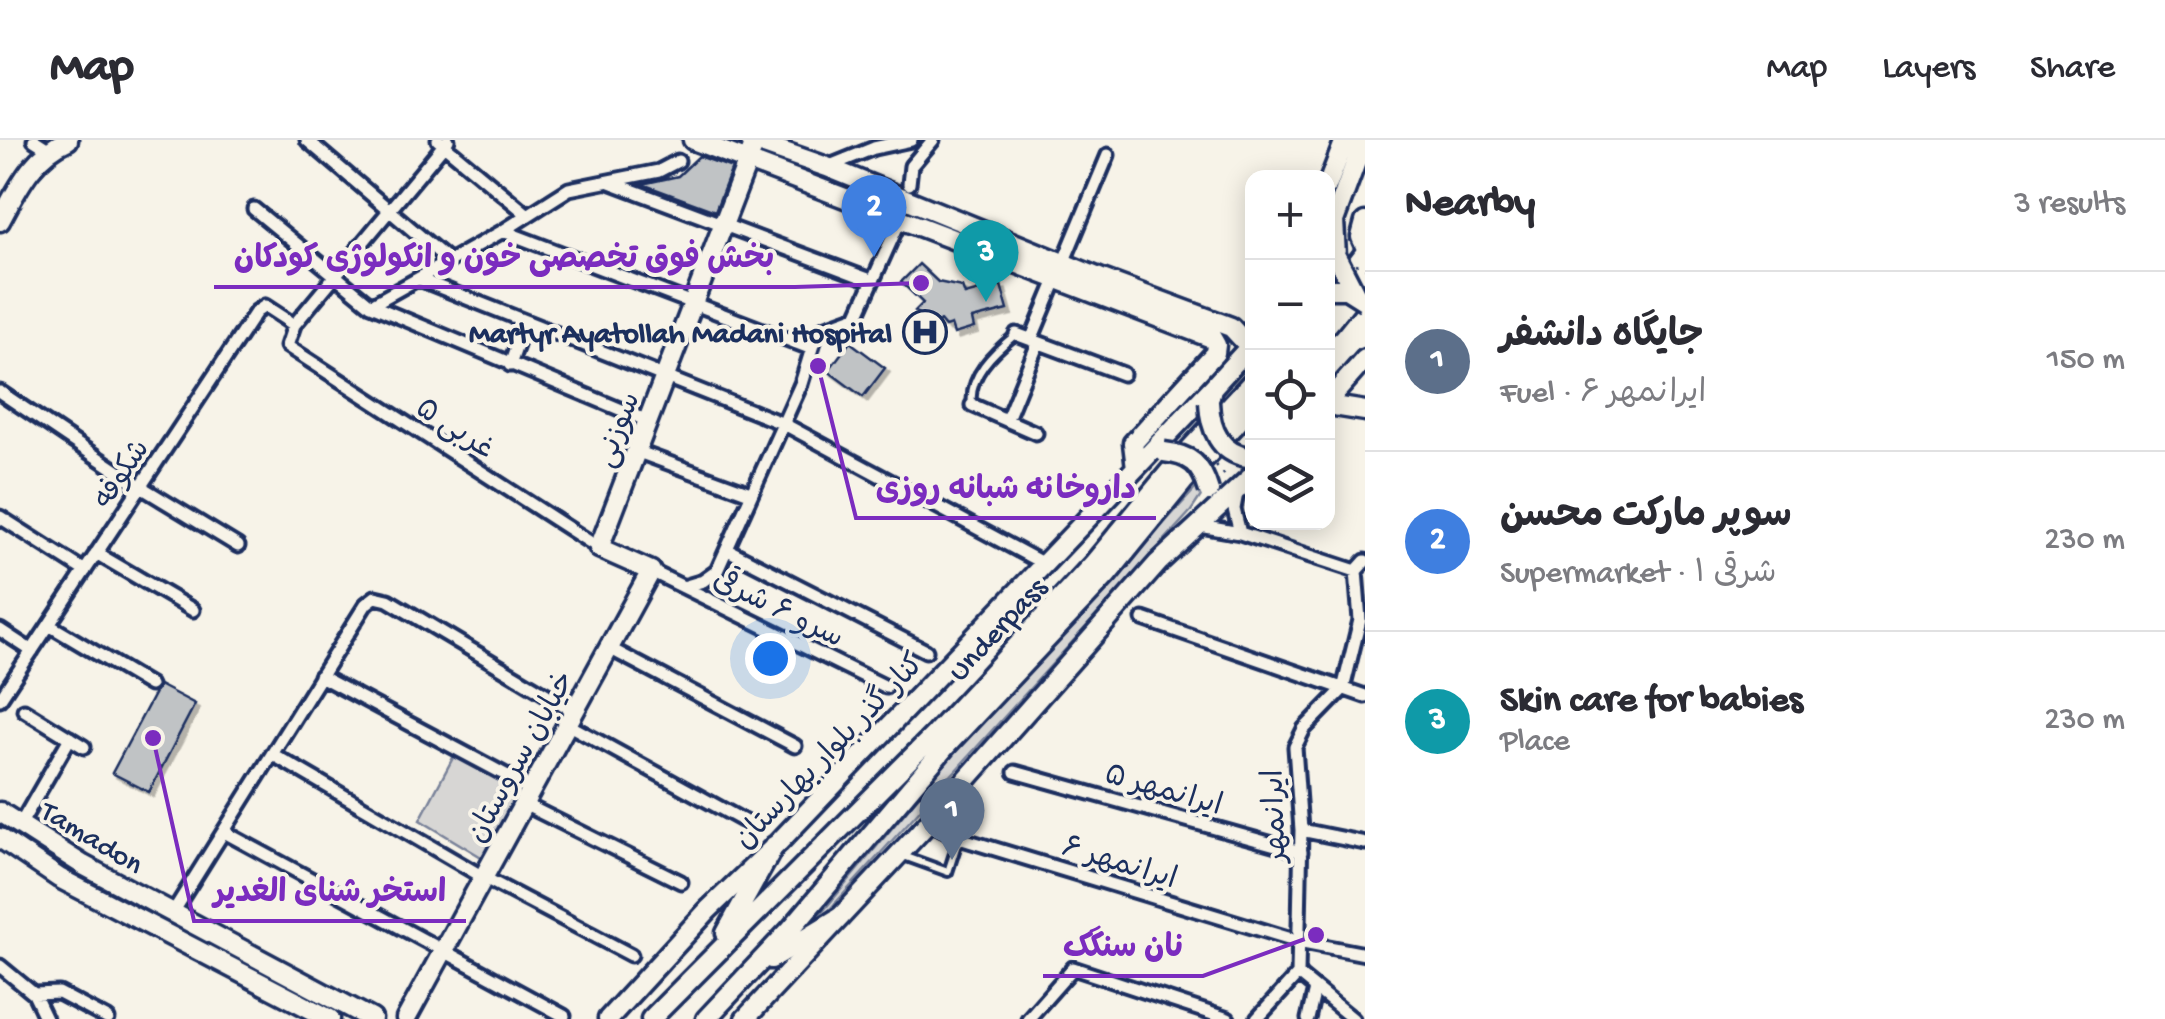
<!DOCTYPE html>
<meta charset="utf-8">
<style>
body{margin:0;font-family:"Gochi Hand","Playpen Sans Arabic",sans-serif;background:#f2f2f3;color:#2b2b33}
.controls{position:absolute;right:30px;top:30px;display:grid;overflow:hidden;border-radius:20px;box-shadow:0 5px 25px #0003}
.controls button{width:90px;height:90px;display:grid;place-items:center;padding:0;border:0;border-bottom:2px solid #e1e1e2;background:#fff;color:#2b2b33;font:50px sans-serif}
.you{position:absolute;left:770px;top:518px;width:35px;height:35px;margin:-25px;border:8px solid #fff;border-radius:50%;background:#1a73e8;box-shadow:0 0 0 15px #1a73e833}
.badge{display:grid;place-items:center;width:65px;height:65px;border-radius:50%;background:#0f766e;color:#fff;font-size:32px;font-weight:700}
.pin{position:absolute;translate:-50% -82px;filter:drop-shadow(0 2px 5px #0008)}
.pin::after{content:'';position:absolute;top:52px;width:35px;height:30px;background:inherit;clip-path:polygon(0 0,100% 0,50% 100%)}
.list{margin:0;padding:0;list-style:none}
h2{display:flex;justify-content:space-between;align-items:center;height:130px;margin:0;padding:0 40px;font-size:42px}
h2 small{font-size:32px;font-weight:400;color:#7c7c81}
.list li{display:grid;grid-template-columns:65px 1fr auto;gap:30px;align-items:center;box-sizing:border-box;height:180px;padding:0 40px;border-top:2px solid #e1e1e2}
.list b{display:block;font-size:38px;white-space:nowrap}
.list p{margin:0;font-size:32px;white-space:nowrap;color:#7c7c81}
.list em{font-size:32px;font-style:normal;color:#7c7c81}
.icon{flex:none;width:55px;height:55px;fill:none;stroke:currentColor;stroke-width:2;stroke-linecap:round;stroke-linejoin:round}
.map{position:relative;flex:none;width:1365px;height:879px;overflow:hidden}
header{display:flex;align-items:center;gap:60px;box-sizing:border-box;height:140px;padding:0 50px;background:#fff;border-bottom:2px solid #e1e1e2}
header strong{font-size:48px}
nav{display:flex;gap:55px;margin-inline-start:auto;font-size:35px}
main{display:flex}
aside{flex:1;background:#fff}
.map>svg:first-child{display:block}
.green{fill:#d7d6d4;stroke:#798299;stroke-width:2.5}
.building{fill:#c0c3c5;stroke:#1b2f5e;stroke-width:2.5;filter:url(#shadow)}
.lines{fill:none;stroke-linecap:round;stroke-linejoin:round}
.lane-casing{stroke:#1b2f5e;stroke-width:14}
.street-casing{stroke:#1b2f5e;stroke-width:19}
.secondary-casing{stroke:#1b2f5e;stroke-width:25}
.primary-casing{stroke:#1b2f5e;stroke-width:25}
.path{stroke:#1b2f5e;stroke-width:2.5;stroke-dasharray:2.5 8;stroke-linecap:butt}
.lane{stroke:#f7f3e8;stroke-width:6}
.street{stroke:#f7f3e8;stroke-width:11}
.secondary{stroke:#f7f3e8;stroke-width:18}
.primary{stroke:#f7f3e8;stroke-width:18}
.secondary-bridge-casing{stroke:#1b2f5e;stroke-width:25;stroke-linecap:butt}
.path-bridge{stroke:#1b2f5e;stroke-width:2.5;stroke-dasharray:2.5 8;stroke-linecap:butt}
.secondary-bridge{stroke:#f7f3e8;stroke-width:18}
.labels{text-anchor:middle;stroke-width:8;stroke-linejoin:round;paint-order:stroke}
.poi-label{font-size:30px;font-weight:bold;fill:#1b2f5e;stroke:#f7f3e8;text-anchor:end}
.street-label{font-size:30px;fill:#1b2f5e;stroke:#f7f3e8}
.leader{fill:none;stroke:#7b2cbf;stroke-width:4}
.callout-dot{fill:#7b2cbf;stroke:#f7f3e8;stroke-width:4}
.callout-label{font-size:32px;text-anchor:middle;font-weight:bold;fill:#7b2cbf;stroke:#f7f3e8;stroke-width:8;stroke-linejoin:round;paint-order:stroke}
</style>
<header>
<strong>Map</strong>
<nav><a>Map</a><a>Layers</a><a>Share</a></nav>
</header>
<main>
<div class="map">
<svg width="1365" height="879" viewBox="0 0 1365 879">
<defs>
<filter id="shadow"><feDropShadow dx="4.5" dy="4.5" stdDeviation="0" flood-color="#0004"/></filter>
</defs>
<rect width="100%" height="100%" fill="#f7f3e8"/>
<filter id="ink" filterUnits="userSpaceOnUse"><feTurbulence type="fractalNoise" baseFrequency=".01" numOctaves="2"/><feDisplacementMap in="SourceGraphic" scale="20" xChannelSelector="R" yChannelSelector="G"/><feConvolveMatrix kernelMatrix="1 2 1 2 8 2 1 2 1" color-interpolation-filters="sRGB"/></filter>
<g filter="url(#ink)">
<!-- green -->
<path class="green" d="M1197 347 1201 356 1191 371 811 790 809 788 961 605Z
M455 614 520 649 483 718 420 680Z"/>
<!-- building -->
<path class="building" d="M699 16 732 28 715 71 642 44 678 36Z
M919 124 938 142 962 147 965 155 1001 145 1008 170 972 179 974 188 954 194 951 185 945 187 940 181 933 188 915 171 923 163 901 142Z
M850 202 885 228 863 257 828 231Z
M159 545 195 564 149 652 112 633Z"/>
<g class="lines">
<!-- lane casing -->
<g class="lane-casing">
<path id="lane" d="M972 265C968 236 994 212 1015 195
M901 715 948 732 959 698"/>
</g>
<!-- street casing -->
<g class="street-casing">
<path id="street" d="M34 0 48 9
M307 0 449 121
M438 0 528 75
M448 0 294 185 287 206 599 408
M827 27 874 8 911 0
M610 42 873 141
M909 44 911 26 933 0
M254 69 371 165 648 281
M503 91 810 208
M419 139 784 284 1044 424
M371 165 503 91 569 49 659 31 678 21
M1016 194 1123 234
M1031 200 1108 15
M510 225 525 182
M0 252 141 347 238 406
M972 265 1036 293
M1007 279 1038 203
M636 311 750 353
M1237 353 1234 369 1240 393
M0 377 85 431
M1200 386 1240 393 1356 431
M728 410 926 511
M96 413 193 470
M651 431 886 547
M683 447 703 441 717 431 801 244 816 195 824 188 857 176 902 76
M1143 479 1365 556
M49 485 150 545
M0 490 32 511
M609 508 795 606
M320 536 532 649
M0 559 256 172 265 166 294 185
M24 570 84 607
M567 584 753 686
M272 614 483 737 631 815
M1015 632 1301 712
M524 664 681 742
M928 683 959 698 1298 801 1365 814
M20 685 70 598
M1301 690 1365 703
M224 692 564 876
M172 774 366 464 375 457 388 460 574 571
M0 826 34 854 46 879
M1298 834 1353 879
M34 854 59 853 108 879
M1028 879 1073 828 1228 879
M1257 879 1298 834 1301 690 1295 607 1304 589 1343 549 1360 480 1356 431 1365 421
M1308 879 1315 849"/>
</g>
<!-- secondary casing -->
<g class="secondary-casing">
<path id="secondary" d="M693 0 1212 198 1216 205 1215 213 1133 303 1136 328
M750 0 827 27 1102 139 1231 187 1243 200
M1328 44 1345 0
M0 81C18 48 32 16 68 0
M1365 82 1361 97 1365 106
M1336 116 1334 81 1364 0
M1210 257 1212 248 1252 204
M1328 261 1365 219
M1328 265 1365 271
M0 672 83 725 372 879
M0 698 59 738 330 879
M406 879 651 431 599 408 755 2
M608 879 708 770 778 703 1212 248
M745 879 928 683 1158 423 1252 336"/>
</g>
<!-- primary casing -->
<g class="primary-casing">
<path id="primary" d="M1328 161 1365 113
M1328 184 1365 138
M726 793 774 706
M771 819 840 777
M651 879 935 594 1093 424 1174 326 1252 242
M706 879 789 791 947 605 1107 435 1183 342 1252 267"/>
</g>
<!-- path -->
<path class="path" d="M1216 325 1227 338"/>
<!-- lane -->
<use href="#lane" class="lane"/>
<!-- street -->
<use href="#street" class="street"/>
<!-- secondary -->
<use href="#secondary" class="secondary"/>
<!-- primary -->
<use href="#primary" class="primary"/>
<!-- secondary-bridge casing -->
<g class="secondary-bridge-casing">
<path id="secondary-bridge" d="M1336 116 1355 153
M1328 149H1346L1365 161
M1209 262C1210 288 1219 313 1248 317
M1164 312C1191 315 1201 324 1209 351"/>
</g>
<!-- path-bridge -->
<path class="path-bridge" d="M1356 124 1365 127"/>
<!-- secondary-bridge -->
<use href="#secondary-bridge" class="secondary-bridge"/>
</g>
</g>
<!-- icons -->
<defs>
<g id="hospital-ring" transform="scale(2.25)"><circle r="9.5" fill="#f7f3e8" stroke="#1b2f5e" stroke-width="1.5"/><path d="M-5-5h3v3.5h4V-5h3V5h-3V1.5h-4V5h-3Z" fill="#1b2f5e"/></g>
</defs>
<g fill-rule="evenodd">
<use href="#hospital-ring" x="925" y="192"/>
</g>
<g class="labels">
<!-- poi labels -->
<g class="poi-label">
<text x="892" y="202">Martyr Ayatollah Madani Hospital</text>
</g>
<!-- street labels -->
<g class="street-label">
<text transform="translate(456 287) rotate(33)" y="10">غربی ۵</text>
<text transform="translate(616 289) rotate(-69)" y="10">سوزنی</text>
<text transform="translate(120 333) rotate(-56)" y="10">شکوفه</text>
<text transform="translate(779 467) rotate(26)" y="10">سرو ۶ شرقی</text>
<text transform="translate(996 488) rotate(-47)" y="10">Underpass</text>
<text transform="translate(828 610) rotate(-46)" y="10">کنار گذر بلوار بهارستان</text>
<text transform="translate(519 616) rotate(-61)" y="10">خیابان سروستان</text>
<text transform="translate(1164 648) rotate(16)" y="10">ایرانمهر ۵</text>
<text transform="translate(1273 676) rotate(-92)" y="10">ایرانمهر</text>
<text transform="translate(93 696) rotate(31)" y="10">Tamadon</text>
<text transform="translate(1120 721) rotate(17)" y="10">ایرانمهر ۶</text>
</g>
</g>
<!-- callouts -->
<path class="leader" d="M921 143L795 147H214M818 226L856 378H1156M153 598L194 781H466M1316 795L1203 836H1043"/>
<g class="callout-dot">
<circle cx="921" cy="143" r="10"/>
<circle cx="818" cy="226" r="10"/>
<circle cx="153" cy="598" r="10"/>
<circle cx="1316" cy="795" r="10"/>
</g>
<g class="callout-label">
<text x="504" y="127">بخش فوق تخصصی خون و انکولوژی کودکان</text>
<text x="1006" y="358">داروخانه شبانه روزی</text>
<text x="330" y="761">استخر شنای الغدیر</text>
<text x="1123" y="816">نان سنگک</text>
</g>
</svg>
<div class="controls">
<button>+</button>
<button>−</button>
<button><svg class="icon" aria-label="locate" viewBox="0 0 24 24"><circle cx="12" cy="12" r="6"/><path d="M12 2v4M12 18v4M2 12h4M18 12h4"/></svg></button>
<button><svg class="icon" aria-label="layers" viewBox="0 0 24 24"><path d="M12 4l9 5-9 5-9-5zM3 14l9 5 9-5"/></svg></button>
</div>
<div class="you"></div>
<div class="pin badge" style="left:952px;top:720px;background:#5c6f8a">1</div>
<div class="pin badge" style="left:874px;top:117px;background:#3f7fe0">2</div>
<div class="pin badge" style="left:986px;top:162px;background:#0f9aa8">3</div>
</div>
<aside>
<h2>Nearby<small>3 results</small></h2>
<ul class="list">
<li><span class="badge" style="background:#5c6f8a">1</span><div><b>جایگاه دانشفر</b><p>Fuel · ایرانمهر ۶</p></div><em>150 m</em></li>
<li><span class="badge" style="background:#3f7fe0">2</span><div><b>سوپر مارکت محسن</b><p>Supermarket · شرقی ۱</p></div><em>230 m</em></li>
<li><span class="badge" style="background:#0f9aa8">3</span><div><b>Skin care for babies</b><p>Place</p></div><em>230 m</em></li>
</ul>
</aside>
</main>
